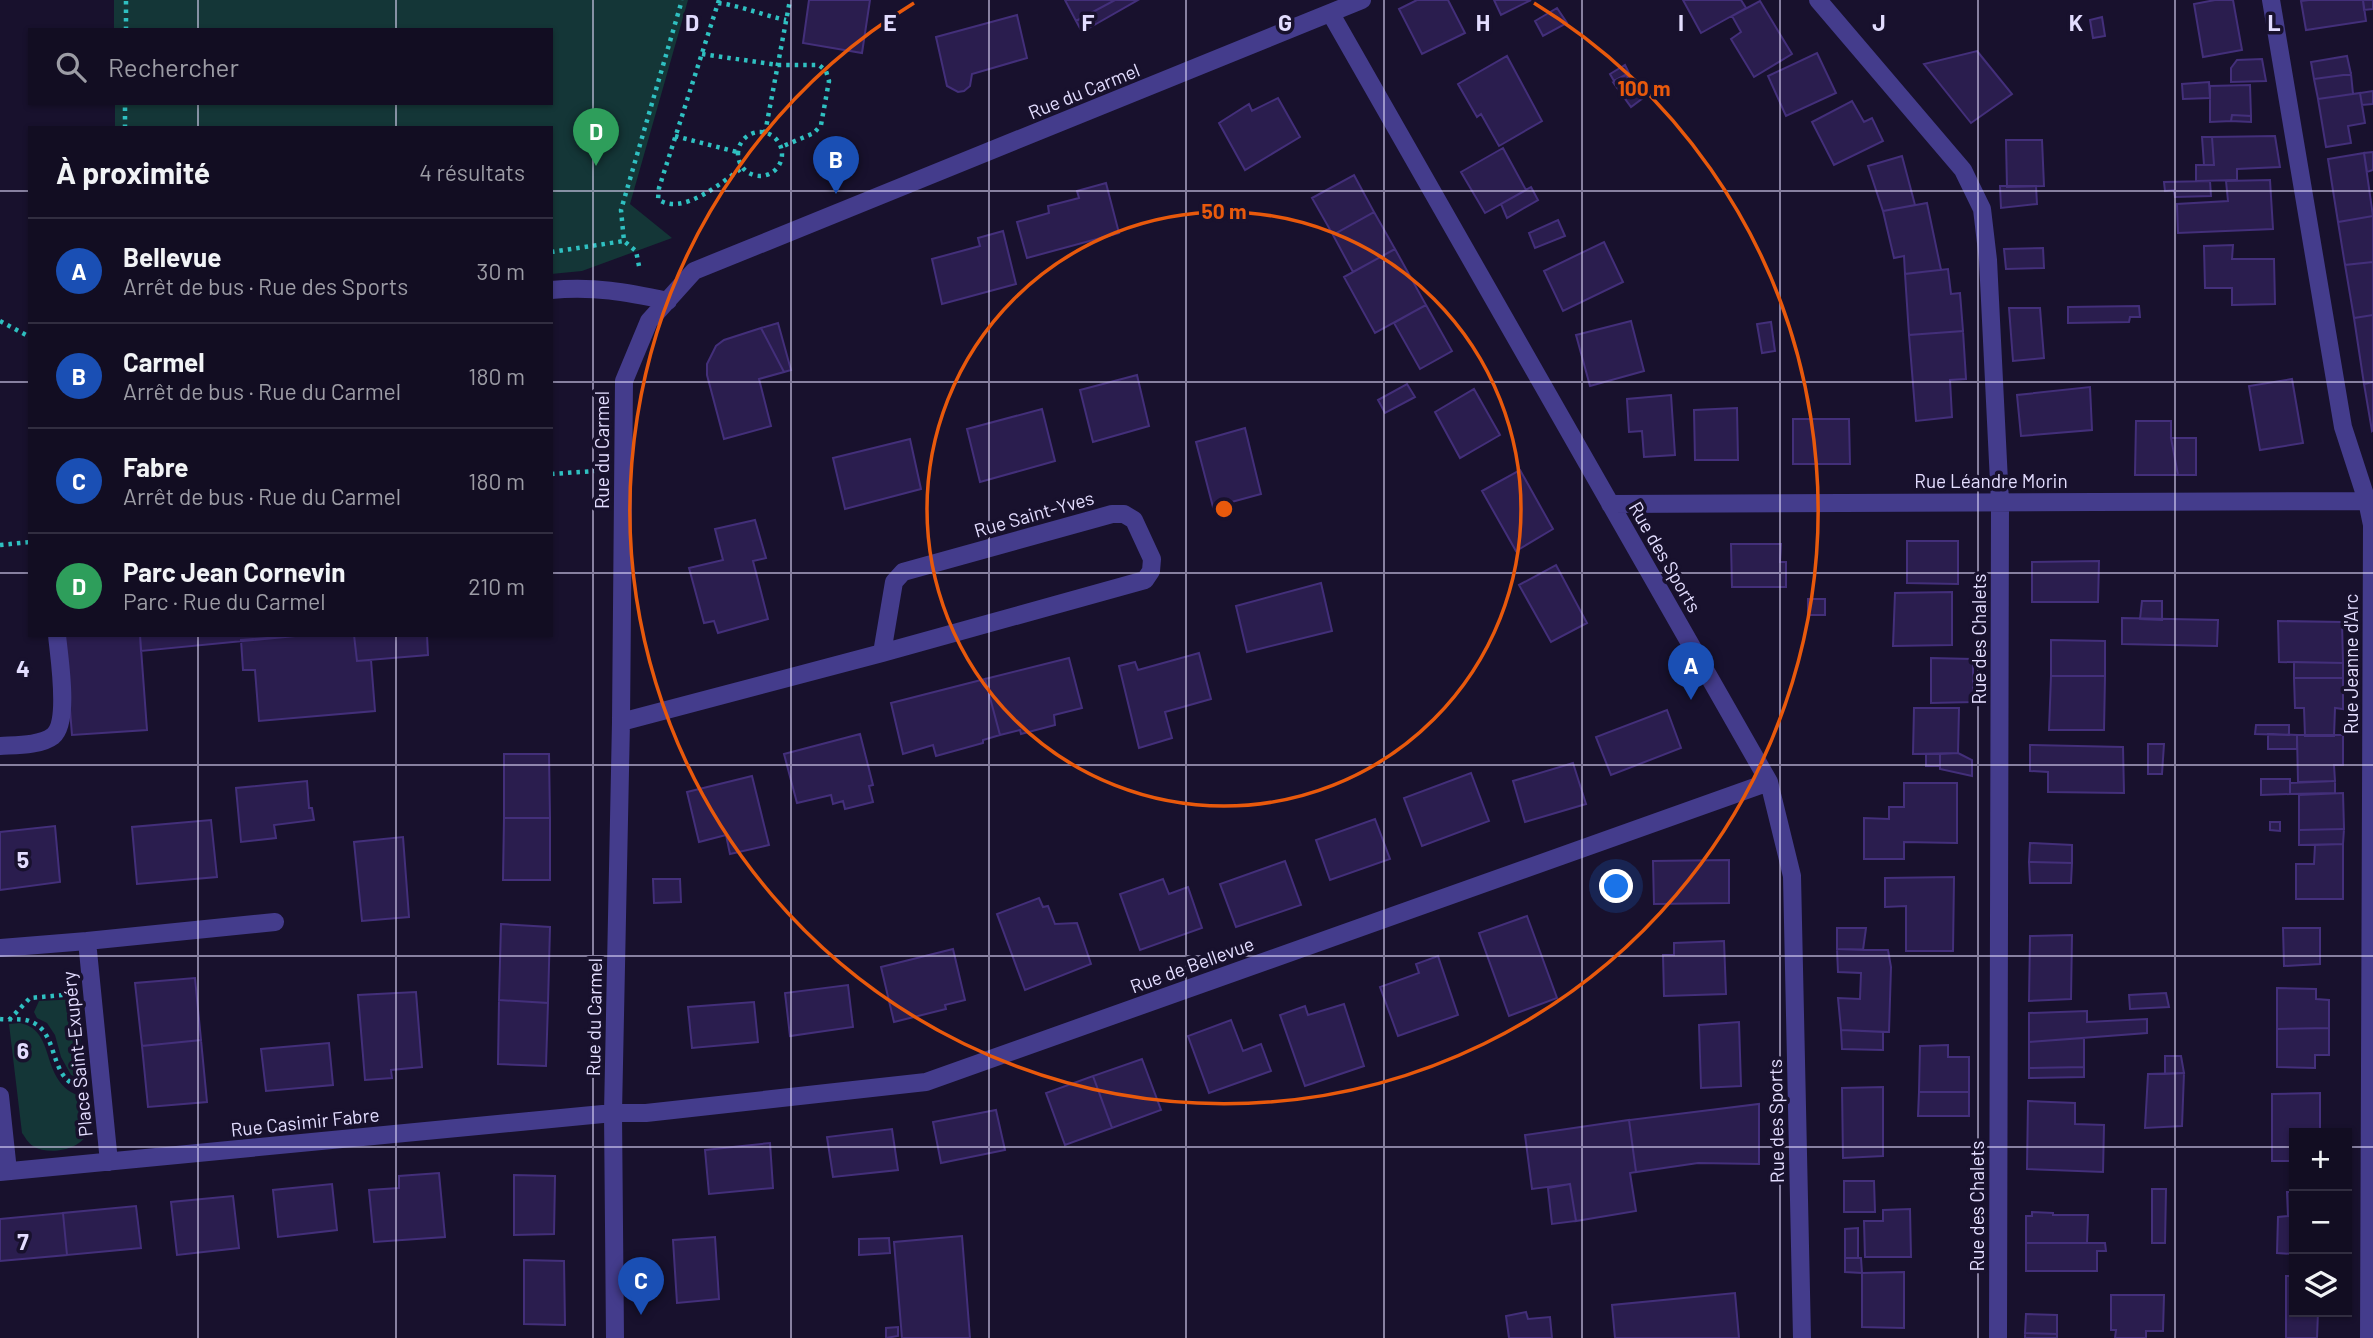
<!DOCTYPE html>
<html lang="fr">
<meta charset="utf-8">
<style>
body{margin:0;font-family:Barlow,sans-serif;background:#1b162a;color:#f1f3f6}
.controls{position:absolute;right:21px;bottom:21px;display:grid;overflow:hidden;border-radius:0px;box-shadow:0 2px 5px #0004}
.controls button{width:63px;height:63px;display:grid;place-items:center;padding:0;border:0;border-bottom:2px solid #312d40;background:#120d22;color:#f1f3f6;font:35px sans-serif}
.you{position:absolute;left:1617px;top:887px;width:24px;height:24px;margin:-18px;border:5px solid #fff;border-radius:50%;background:#1a73e8;box-shadow:0 0 0 10px #1a73e833}
.badge{display:grid;place-items:center;width:46px;height:46px;border-radius:50%;background:#09d7ff;color:#fff;font-size:23px;font-weight:700}
.pin{position:absolute;translate:-50% -58px;filter:drop-shadow(0 2px 4px #0008)}
.pin::after{content:'';position:absolute;top:37px;width:24px;height:21px;background:inherit;clip-path:polygon(0 0,100% 0,50% 100%)}
.list{margin:0;padding:0;list-style:none}
h2{display:flex;justify-content:space-between;align-items:center;height:91px;margin:0;padding:0 28px;font-size:30px}
h2 small{font-size:23px;font-weight:400;color:#9c9ca5}
.list li{display:grid;grid-template-columns:46px 1fr auto;gap:21px;align-items:center;box-sizing:border-box;height:105px;padding:0 28px;border-top:2px solid #312d40}
.list b{display:block;font-size:26px;white-space:nowrap}
.list p{margin:0;font-size:23px;white-space:nowrap;color:#9c9ca5}
.list em{font-size:23px;font-style:normal;color:#9c9ca5}
.icon{flex:none;width:38px;height:38px;fill:none;stroke:currentColor;stroke-width:2;stroke-linecap:round;stroke-linejoin:round}
.map{position:relative;flex:none;width:2373px;height:1338px;overflow:hidden}
.search{position:absolute;background:#120d22;box-shadow:0 2px 5px #0004;left:28px;top:28px;width:525px;height:77px;display:flex;align-items:center;gap:18px;box-sizing:border-box;padding:0 24px;border-radius:0px;color:#9c9ca5;font-size:26px}
.panel{position:absolute;background:#120d22;box-shadow:0 2px 5px #0004;left:28px;top:126px;width:525px;height:511px;border-radius:0px}
.map>svg:first-child{display:block}
.green{fill:#143637}
.building{fill:#2a1d4e;stroke:#432f7a;stroke-width:2}
.lines{fill:none;stroke-linecap:round;stroke-linejoin:round}
.path{stroke:#2fc0c1;stroke-width:4.5;stroke-dasharray:3.5 5;stroke-linecap:butt}
.minor{stroke:#443c8c;stroke-width:18}
.grid{fill:none;stroke:#e3ddff;stroke-width:2;stroke-opacity:0.55}
.ring{fill:none;stroke:#e8590c;stroke-width:3.5}
.labels{text-anchor:middle;stroke-width:7;stroke-linejoin:round;paint-order:stroke}
.street-label{font-size:19px;fill:#e3ddff;stroke:#18112d}
.grid-label{font-size:23px;text-anchor:middle;font-weight:bold;fill:#e3ddff;stroke:#18112d;stroke-width:7;stroke-linejoin:round;paint-order:stroke}
.centre{fill:#e8590c;stroke:#18112d;stroke-width:3.5}
.ring-label{font-size:21px;text-anchor:middle;font-weight:bold;fill:#e8590c;stroke:#18112d;stroke-width:7;stroke-linejoin:round;paint-order:stroke}
</style>
<div class="map">
<svg width="2373" height="1338" viewBox="0 0 2373 1338">
<rect width="100%" height="100%" fill="#18112d"/>
<!-- green -->
<path class="green" d="M114 0H688L630 204 672 238 582 271 551 274V128H115V103H551V30H114Z
M78 999 84 1080 71 1075 61 1057 55 1035 47 1023 37 1018 34 1012 39 1001Z
M20 1023C60 1031 36 1087 87 1098 88 1108 92 1123 88 1132 81 1150 49 1156 33 1146 28 1143 25 1137 22 1133L9 1024Z"/>
<!-- building -->
<path class="building" d="M809 0H870L862 53 803 43Z
M1065 0H1115L1076 21Z
M1115 0H1138L1082 32 1076 21Z
M1417 0H1448L1465 33 1422 54 1399 9Z
M1494 0H1531L1501 15Z
M1683 0H1741L1746 8 1701 33Z
M2215 0H2233L2242 50 2203 57 2194 4Z
M2309 0H2363L2366 21 2306 30 2301 1Z
M2363 0H2373V9L2364 10Z
M1760 1 1792 54 1754 77 1731 39 1741 32 1732 16Z
M1557 8 1567 23 1543 36 1535 21Z
M1017 15 1027 58 972 74 970 86 964 91 958 92 947 86 936 37Z
M2102 17 2105 36 2093 38 2090 20Z
M1977 51 2012 94 1971 123 1924 64Z
M1817 53 1836 93 1786 116 1768 76Z
M1507 56 1542 121 1499 146 1481 114 1477 117 1458 84Z
M2347 56 2351 74 2314 79 2311 62Z
M2262 59 2266 81 2231 82V68L2237 60Z
M1625 65 1629 73 1614 81 1610 74Z
M2351 74 2353 94 2318 99 2314 79Z
M1626 75 1643 98 1631 107 1613 82Z
M2209 82 2210 98 2183 99 2182 84Z
M2250 85 2251 116 2232 115 2231 121 2210 122V86Z
M2373 91V104L2362 105 2360 93Z
M2360 93 2365 123 2348 126 2351 143 2326 147 2318 99Z
M1278 98 1300 137 1245 170 1219 123 1249 104 1252 111Z
M1852 101 1864 122 1872 118 1883 141 1834 165 1812 122Z
M2232 115 2251 116V122L2231 121Z
M2275 136 2280 167 2237 169V180L2196 181V165H2214L2212 137Z
M2202 137H2212L2214 165H2204Z
M2006 140H2042L2044 186 2007 187Z
M1503 148 1526 190 1485 213 1461 172Z
M2373 152V170L2367 172 2364 153Z
M2364 153 2373 216 2338 222 2328 159Z
M1902 156 1915 205 1883 211 1868 166Z
M1354 175 1374 212 1333 235 1312 198Z
M2270 180 2273 229 2178 233 2177 204 2228 201 2226 181Z
M2210 181 2211 196 2175 197 2174 190 2165 191 2164 182Z
M1106 183 1119 233 1027 258 1017 222 1049 213 1048 206 1079 198 1077 191Z
M2000 186H2036L2037 204 2001 208Z
M1531 187 1538 200 1507 218 1501 204Z
M1927 203 1941 270 1905 274 1904 256 1894 258 1883 211Z
M1374 212 1395 249 1353 272 1333 235Z
M2373 216V262L2345 265 2338 222Z
M1558 220 1565 236 1535 248 1529 233Z
M1003 231 1016 284 942 304 932 259 980 246 978 238Z
M1604 242 1623 282 1563 311 1544 271Z
M2233 245 2232 259H2274L2275 304 2232 305V288H2205L2204 246Z
M2043 248 2044 268 2006 269 2004 249Z
M1395 249 1426 305 1375 333 1344 277Z
M2373 262V315L2354 318 2345 265Z
M1948 269 1951 294 1960 293 1963 331 1909 335 1905 274Z
M1426 305 1452 351 1420 369 1394 323Z
M2139 306 2140 317H2130L2129 322 2068 323V307Z
M2009 308H2040L2044 358 2013 361Z
M2373 315V382L2364 384 2354 318Z
M1631 321 1644 371 1590 386 1576 335Z
M1771 322 1775 351 1762 353 1757 324Z
M778 323 791 370 784 372 761 328Z
M761 328 784 372 759 379 771 426 724 439 707 375V364L716 346 724 340Z
M1963 331 1966 379 1950 380 1952 417 1916 421 1909 335Z
M1137 375 1149 426 1093 442 1080 390Z
M2292 379 2303 443 2260 450 2249 386Z
M2373 382V430L2372 431 2364 384Z
M1407 384 1415 397 1385 413 1378 400Z
M2090 387 2092 430 2021 436 2017 395Z
M1474 389 1500 435 1460 458 1435 412Z
M1671 395 1675 455 1644 457 1642 431 1629 432 1627 399Z
M1737 408 1738 460H1695L1694 410Z
M1042 409 1055 461 980 482 967 429Z
M1793 419H1849L1850 464H1793Z
M2136 421H2171V438L2178 475H2135Z
M1245 428 1261 494 1213 507 1196 442Z
M2171 438H2196V475H2178Z
M910 439 921 489 845 509 833 458Z
M1520 470 1553 529 1516 551 1482 491Z
M755 520 766 558 753 561 768 619 718 633 714 621 704 623 689 568 723 560 715 529Z
M1907 541H1958V584L1907 583Z
M1731 544H1781L1780 562H1786V587H1732Z
M2099 561 2098 602H2032V562Z
M1556 565 1587 623 1551 642 1519 585Z
M1321 583 1332 631 1247 652 1236 606Z
M1952 592V645L1893 646 1895 593Z
M1808 599H1825V615H1808Z
M2142 601H2162V620L2140 619Z
M2122 618 2218 620 2217 646 2122 644Z
M2278 621 2342 622 2343 663 2279 662Z
M64 635H140L147 730 72 735Z
M140 635H306L141 651Z
M306 635H354L357 661 371 660 375 711 259 721 255 670H243L241 640Z
M354 635H427L428 655 357 661Z
M2051 640 2105 641V676H2051Z
M1199 653 1211 699 1165 712 1172 738 1139 748 1119 666 1135 662 1138 670Z
M1069 658 1082 708 1054 715 1055 725 1021 734 1020 730 1000 735 985 679Z
M1931 658 1973 659V702L1931 703Z
M2294 662 2343 663V678H2294Z
M2051 676H2105L2104 730H2049Z
M2294 678H2343V709L2335 708 2334 736H2305L2304 708H2295Z
M985 679 1000 735 983 740V743L936 756 933 745 903 754 891 703Z
M1914 708H1959L1958 753 1913 754Z
M1667 710 1681 748 1611 775 1596 737Z
M2256 725H2289V735L2255 734Z
M860 734 873 785 869 786 873 802 845 809 843 801 833 804 831 795 797 803 784 754Z
M2268 734 2297 735V749H2268Z
M2297 735H2343V765H2334L2335 781 2298 782Z
M2148 744H2164L2162 774H2148Z
M2030 745 2123 747 2124 793 2048 792V772L2030 771Z
M1958 753 1972 760V776L1940 769V754Z
M504 754H549L550 818H504Z
M1926 754H1940V766H1926Z
M1573 763 1586 804 1525 822 1513 781Z
M1471 773 1489 821 1422 846 1404 798Z
M752 776 769 845 730 854 726 835 699 842 687 792Z
M2261 779H2290V794L2261 795Z
M307 781 309 808H312L314 820 274 825 276 838 241 842 236 788Z
M2335 781V793L2290 794V783Z
M1904 783H1957V843L1904 842V859H1864V818L1889 819V807H1904Z
M2343 793 2344 829 2299 830V795Z
M504 818H550V880H503Z
M1375 819 1390 859 1330 880 1316 840Z
M211 820 217 877 137 884 132 827Z
M2270 822H2280V831L2270 830Z
M55 826 60 882 0 890V832Z
M2344 829 2343 844 2299 845V830Z
M403 837 409 917 362 921 354 842Z
M2030 843 2072 845V863L2029 862Z
M2343 844V899H2296V864H2314L2315 845Z
M1729 860V903L1654 904 1653 861Z
M1285 861 1301 905 1236 927 1220 884Z
M2029 862 2072 863 2071 883H2030Z
M1954 877 1953 951H1906V906L1885 907V878Z
M653 879H680L681 902 654 903Z
M1163 879 1169 894 1188 887 1202 928 1140 950 1120 894Z
M1039 898 1043 907 1048 906 1055 924 1077 923 1091 964 1025 990 997 914Z
M1527 916 1557 998 1509 1016 1479 933Z
M501 924 550 927 548 1003 499 1000Z
M1837 928H1866L1863 950 1837 949Z
M2283 928H2320V964L2284 966Z
M2072 935 2071 999 2029 1001 2030 936Z
M1724 941 1726 994 1664 996 1663 955H1674V943Z
M953 949 965 1000 945 1005 946 1009 894 1022 881 967Z
M1837 949 1888 950 1891 967 1889 1032 1841 1030 1838 998 1860 999 1861 973 1838 972Z
M1438 956 1458 1015 1398 1036 1380 987 1419 973 1416 964Z
M195 978 201 1040 142 1046 135 983Z
M848 985 853 1027 790 1036 785 993Z
M2277 988 2316 989V999L2329 1000V1028L2277 1029Z
M416 992 422 1067 391 1070 392 1078 365 1080 358 995Z
M2166 993 2169 1007 2130 1009 2129 995Z
M499 1000 548 1003 546 1066 498 1064Z
M754 1002 758 1042 692 1048 688 1007Z
M1344 1004 1364 1066 1305 1086 1280 1015 1305 1006 1308 1015Z
M2087 1011V1022L2147 1019V1033L2029 1042V1013Z
M1231 1020 1243 1051 1261 1044 1271 1071 1209 1093 1188 1036Z
M1739 1022 1741 1086 1701 1088 1699 1025Z
M2329 1028V1055H2315V1068L2277 1067V1029Z
M1841 1030 1883 1032V1050L1842 1049Z
M2084 1038V1067L2029 1068V1042Z
M201 1040 207 1102 148 1107 142 1046Z
M329 1043 333 1085 266 1091 261 1049Z
M1948 1045V1057H1969V1092H1919L1920 1046Z
M2165 1056H2181L2184 1073 2165 1074Z
M1142 1059 1161 1110 1112 1128 1093 1076Z
M2084 1067V1077L2029 1078V1068Z
M2184 1073 2182 1126 2145 1128 2148 1074Z
M1093 1076 1112 1128 1065 1145 1046 1093Z
M1883 1087V1156L1843 1158 1842 1088Z
M1919 1092H1969V1116H1918Z
M2320 1093V1133H2294V1161H2272V1094Z
M2028 1101 2075 1103V1124L2104 1125 2103 1172 2027 1169Z
M1759 1104V1164L1698 1163 1636 1172 1629 1120Z
M996 1110 1005 1150 941 1163 933 1122Z
M1629 1120 1636 1172 1630 1173 1636 1211 1576 1221 1570 1184 1532 1189 1525 1135Z
M892 1129 898 1170 833 1177 827 1137Z
M770 1143 773 1188 709 1194 705 1150Z
M439 1173 445 1237 374 1242 369 1190 399 1188V1176Z
M514 1175 555 1176 554 1234 514 1235Z
M1844 1181H1874L1875 1212H1844Z
M332 1184 337 1230 278 1237 273 1190Z
M1570 1184 1576 1221 1552 1224 1548 1188Z
M2152 1189H2166L2165 1243H2152Z
M2287 1192H2294V1254L2277 1253 2278 1217 2288 1216Z
M233 1196 239 1248 177 1255 171 1202Z
M136 1206 141 1248 67 1255 63 1213Z
M1910 1209 1911 1257H1865L1864 1221H1883V1210Z
M2032 1212 2053 1213V1215H2088L2087 1243H2026V1216H2032Z
M63 1213 67 1255 0 1261V1219Z
M1858 1228V1258H1845V1229Z
M962 1236 970 1338H902L894 1242Z
M715 1237 719 1299 677 1303 673 1240Z
M889 1238 890 1253 859 1255V1239Z
M2026 1243H2105L2106 1251H2097V1271H2026Z
M1845 1258H1861L1862 1273 1845 1272Z
M524 1260 564 1261 565 1325 524 1324Z
M1904 1272V1328L1862 1327V1273Z
M2286 1276H2294V1312H2318L2317 1338H2286Z
M1735 1293 1739 1338H1615L1612 1305Z
M2111 1295H2164L2163 1331H2146V1338H2115L2116 1330H2111Z
M1526 1312 1528 1319 1550 1317 1552 1338H1509L1506 1316Z
M2026 1314 2057 1315V1334L2025 1333Z
M898 1327V1336L886 1338V1328Z
M2025 1333 2057 1334V1338H2025Z"/>
<g class="lines">
<!-- path -->
<path class="path" d="M719 0 659 188 658 199C682 217 722 182 742 168
M718 3C742 6 762 15 786 20
M126 30V0
M702 54 778 65H819L826 71 829 81 821 125 814 133 781 147
M125 128V103
M738 154a22 22 0 1 1 44 0a22 22 0 1 1-44 0Z
M765 133 790 0
M675 136 737 152
M551 252 624 241
M639 266 636 251 624 241 621 210 682 0
M0 321 30 337
M551 474 594 471
M0 545 30 542
M0 1019C9 1020 21 1018 29 1021 58 1030 49 1071 73 1084
M9 1020 30 998 63 995"/>
<!-- minor -->
<path class="minor" d="M1818 0 1963 170 1982 209 1988 260 2000 502 1998 1338
M2271 0 2343 427 2367 501 2372 525 2369 1338
M1331 14 1769 782 1792 876 1802 1338
M551 290C594 286 626 292 668 301
M1610 504 2373 501
M621 722 882 653 1145 580 1151 571 1152 559 1134 520 1124 514H1112L903 572 894 582 882 653
M0 746C15 745 40 746 53 736 70 722 59 657 57 635
M87 941 275 922
M0 948 87 941 109 1162
M0 1096 8 1171
M0 1172 613 1113H646L926 1082 1769 782
M615 1338 613 1113 621 722 624 381 649 321 694 271 1362 0"/>
</g>
<!-- grid -->
<path class="grid" d="M198 0V30M396 0V30M593 0V1338M791 0V1338M989 0V1338M1186 0V1338M1384 0V1338M1582 0V1338M1780 0V1338M1978 0V1338M2175 0V1338M198 103V128M396 103V128M0 191H30M551 191H2373M0 382H30M551 382H2373M0 573H30M551 573H2373M198 635V1338M396 635V1338M0 765H2373M0 956H2373M0 1147H2294M2347 1147H2373"/>
<!-- distance rings -->
<g class="ring">
<circle cx="1224" cy="509" r="297"/>
<path d="M1534 3A594 594 0 1 1 914 3"/>
</g>
<g class="labels">
<!-- street labels -->
<g class="street-label">
<text transform="translate(1084 91) rotate(-22)" y="7">Rue du Carmel</text>
<text transform="translate(602 450) rotate(-90)" y="7">Rue du Carmel</text>
<text x="1991" y="488">Rue Léandre Morin</text>
<text transform="translate(1034 514) rotate(-16)" y="7">Rue Saint-Yves</text>
<text transform="translate(1665 557) rotate(60)" y="7">Rue des Sports</text>
<text transform="translate(1979 639) rotate(-90)" y="7">Rue des Chalets</text>
<text transform="translate(2351 664) rotate(-90)" y="7">Rue Jeanne d'Arc</text>
<text transform="translate(1192 965) rotate(-20)" y="7">Rue de Bellevue</text>
<text transform="translate(594 1017) rotate(-89)" y="7">Rue du Carmel</text>
<text transform="translate(77 1054) rotate(-96)" y="7">Place Saint-Exupéry</text>
<text transform="translate(1776 1121) rotate(-91)" y="7">Rue des Sports</text>
<text transform="translate(305 1122) rotate(-6)" y="7">Rue Casimir Fabre</text>
<text transform="translate(1977 1206) rotate(-90)" y="7">Rue des Chalets</text>
</g>
</g>
<g class="grid-label">
<text x="692" y="31">D</text>
<text x="890" y="31">E</text>
<text x="1088" y="31">F</text>
<text x="1285" y="31">G</text>
<text x="1483" y="31">H</text>
<text x="1681" y="31">I</text>
<text x="1879" y="31">J</text>
<text x="2076" y="31">K</text>
<text x="2274" y="31">L</text>
<text x="23" y="677">4</text>
<text x="23" y="868">5</text>
<text x="23" y="1059">6</text>
<text x="23" y="1250">7</text>
</g>
<circle cx="1224" cy="509" r="10" class="centre"/>
<g class="ring-label">
<text x="1644" y="96">100 m</text>
<text x="1224" y="219">50 m</text>
</g>
</svg>
<div class="controls">
<button>+</button>
<button>−</button>
<button><svg class="icon" aria-label="layers" viewBox="0 0 24 24"><path d="M12 4l9 5-9 5-9-5zM3 14l9 5 9-5"/></svg></button>
</div>
<div class="you"></div>
<div class="pin badge" style="left:1691px;top:700px;background:#1a4fb4">A</div>
<div class="pin badge" style="left:836px;top:194px;background:#1a4fb4">B</div>
<div class="pin badge" style="left:641px;top:1315px;background:#1a4fb4">C</div>
<div class="pin badge" style="left:596px;top:166px;background:#2e9e5b">D</div>
<div class="search"><svg class="icon" aria-label="search" viewBox="0 0 24 24"><circle cx="10" cy="10" r="6"/><path d="M15 15l6 6"/></svg>Rechercher</div>
<section class="panel">
<h2>À proximité<small>4 résultats</small></h2>
<ul class="list">
<li><span class="badge" style="background:#1a4fb4">A</span><div><b>Bellevue</b><p>Arrêt de bus · Rue des Sports</p></div><em>30 m</em></li>
<li><span class="badge" style="background:#1a4fb4">B</span><div><b>Carmel</b><p>Arrêt de bus · Rue du Carmel</p></div><em>180 m</em></li>
<li><span class="badge" style="background:#1a4fb4">C</span><div><b>Fabre</b><p>Arrêt de bus · Rue du Carmel</p></div><em>180 m</em></li>
<li><span class="badge" style="background:#2e9e5b">D</span><div><b>Parc Jean Cornevin</b><p>Parc · Rue du Carmel</p></div><em>210 m</em></li>
</ul>
</section>
</div>
